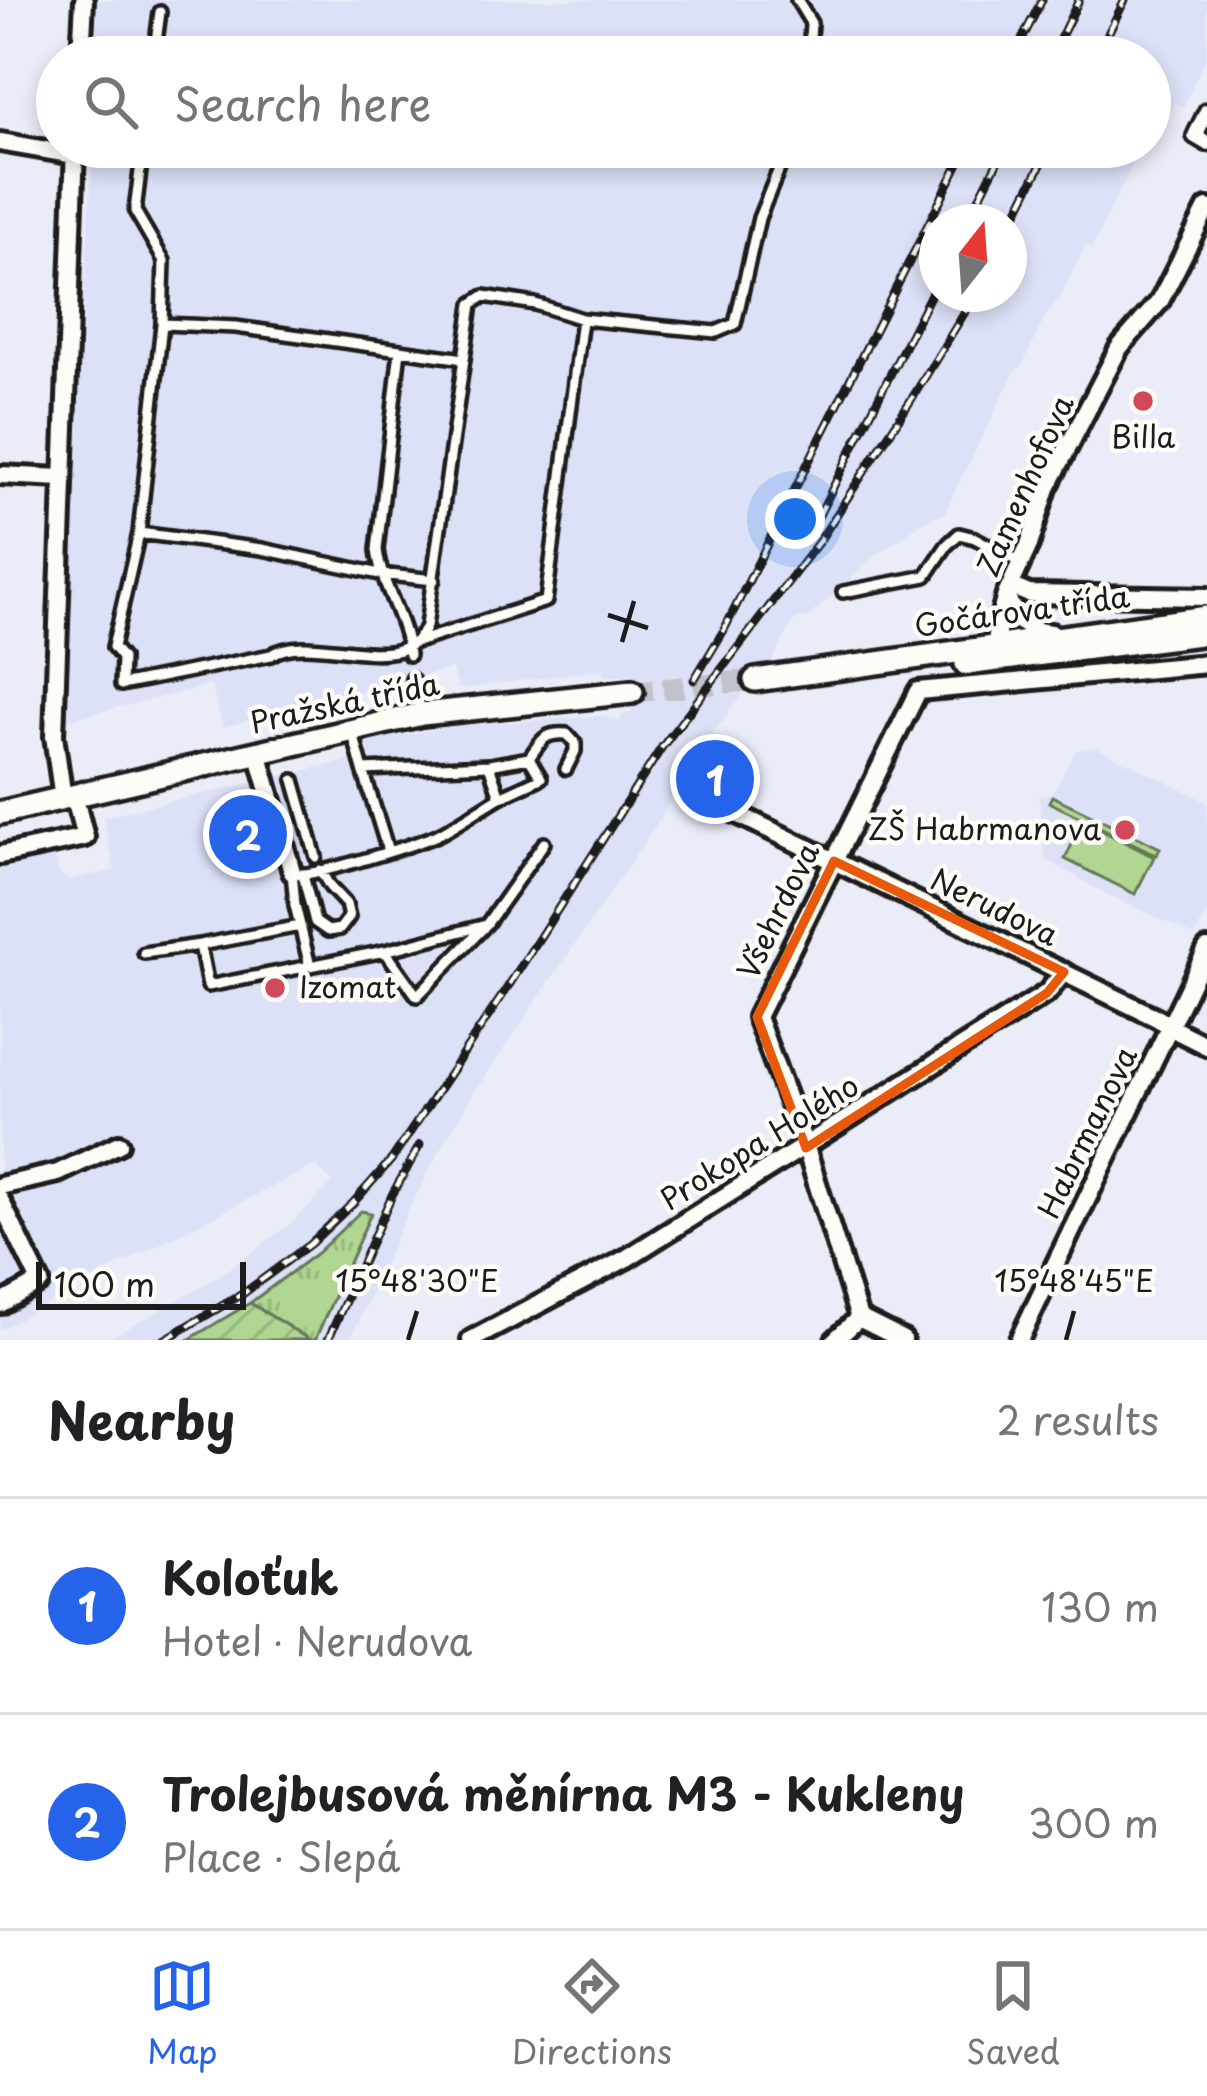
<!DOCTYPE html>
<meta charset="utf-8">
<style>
body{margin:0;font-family:"Playpen Sans",sans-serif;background:#f6f6f6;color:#202124}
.compass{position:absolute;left:919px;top:204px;width:108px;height:108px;border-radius:50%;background:#fff;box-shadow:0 6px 18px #0003;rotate:17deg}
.scale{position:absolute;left:36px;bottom:30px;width:210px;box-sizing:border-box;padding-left:12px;border:6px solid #1c1c1c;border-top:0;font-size:33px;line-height:42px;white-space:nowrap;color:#1c1c1c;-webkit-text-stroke:9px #fdfcf7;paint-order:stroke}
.you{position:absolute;left:795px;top:519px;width:42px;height:42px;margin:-30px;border:9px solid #fff;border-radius:50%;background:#1a73e8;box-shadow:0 0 0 18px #1a73e833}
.badge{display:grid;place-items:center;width:78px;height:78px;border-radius:50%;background:#2563eb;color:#fff;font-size:39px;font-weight:700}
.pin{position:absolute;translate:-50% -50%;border:6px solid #fff;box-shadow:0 3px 12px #0006}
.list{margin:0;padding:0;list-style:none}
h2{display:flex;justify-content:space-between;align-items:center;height:156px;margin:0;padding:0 48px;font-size:51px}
h2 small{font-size:39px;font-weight:400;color:#757577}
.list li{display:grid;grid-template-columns:78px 1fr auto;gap:36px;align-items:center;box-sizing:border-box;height:216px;padding:0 48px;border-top:3px solid #e0e0e0}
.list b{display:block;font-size:45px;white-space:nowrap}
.list p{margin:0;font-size:39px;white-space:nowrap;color:#757577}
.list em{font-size:39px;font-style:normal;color:#757577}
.icon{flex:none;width:66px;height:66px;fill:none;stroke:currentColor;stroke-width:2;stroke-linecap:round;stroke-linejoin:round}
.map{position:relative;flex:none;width:1207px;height:1340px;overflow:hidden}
.search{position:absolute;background:#fff;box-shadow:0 6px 18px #0003;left:36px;right:36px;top:36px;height:132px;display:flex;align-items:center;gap:30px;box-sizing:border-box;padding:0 42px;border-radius:66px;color:#757577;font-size:45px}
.sheet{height:588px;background:#fff}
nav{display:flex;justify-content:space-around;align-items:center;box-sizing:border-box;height:168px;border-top:3px solid #e0e0e0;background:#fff;font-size:33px;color:#757577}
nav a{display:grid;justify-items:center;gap:6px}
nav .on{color:#2563eb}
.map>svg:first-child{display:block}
.built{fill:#dce1f7;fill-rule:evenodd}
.grass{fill:url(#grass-tufts);stroke:#667957;stroke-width:3}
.garden{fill:url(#garden-furrows);stroke:#667957;stroke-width:3}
.pitch{fill:#b0d692;stroke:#667957;stroke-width:3}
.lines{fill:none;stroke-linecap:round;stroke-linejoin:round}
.tertiary-tunnel{stroke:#c1c2cb;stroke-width:21;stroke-dasharray:21 10;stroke-linecap:butt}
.service-casing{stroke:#1c1c1c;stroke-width:18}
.pedestrian-casing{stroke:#1c1c1c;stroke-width:22}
.minor-casing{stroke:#1c1c1c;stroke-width:26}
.tertiary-casing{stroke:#1c1c1c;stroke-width:30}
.service{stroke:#fdfcf7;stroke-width:9}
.pedestrian{stroke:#fdfcf7;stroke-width:14}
.minor{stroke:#fdfcf7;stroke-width:16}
.tertiary{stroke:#fdfcf7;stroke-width:21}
.rail-casing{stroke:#1c1c1c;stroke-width:9}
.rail{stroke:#fdfcf7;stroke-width:4.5;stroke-dasharray:14;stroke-linecap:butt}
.marked{fill:none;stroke:#e8590c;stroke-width:9;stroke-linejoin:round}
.ticks{fill:none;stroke:#1c1c1c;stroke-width:4.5}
.poi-dot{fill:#d1495b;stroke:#fdfcf7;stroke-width:4.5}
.labels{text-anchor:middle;stroke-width:9;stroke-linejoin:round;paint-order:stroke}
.poi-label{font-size:30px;fill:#1c1c1c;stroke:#fdfcf7}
.street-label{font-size:30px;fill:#1c1c1c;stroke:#fdfcf7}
.ticks-label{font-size:30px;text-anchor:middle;fill:#1c1c1c;stroke:#fdfcf7;stroke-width:9;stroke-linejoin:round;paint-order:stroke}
</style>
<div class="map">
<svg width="1207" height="1340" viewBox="0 0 1207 1340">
<defs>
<pattern id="grass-tufts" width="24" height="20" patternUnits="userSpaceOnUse" patternTransform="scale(3)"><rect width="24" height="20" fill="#b0d692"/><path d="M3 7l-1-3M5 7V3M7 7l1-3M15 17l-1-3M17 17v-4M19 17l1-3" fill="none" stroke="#97b77d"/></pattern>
<pattern id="garden-furrows" width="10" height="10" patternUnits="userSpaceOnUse" patternTransform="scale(3)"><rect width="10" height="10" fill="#b0d692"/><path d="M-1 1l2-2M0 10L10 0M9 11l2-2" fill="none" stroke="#97b77d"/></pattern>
</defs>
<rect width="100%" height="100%" fill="#eaecf7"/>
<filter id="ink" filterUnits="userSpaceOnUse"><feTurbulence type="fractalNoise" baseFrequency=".00833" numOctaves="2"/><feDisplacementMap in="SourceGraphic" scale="24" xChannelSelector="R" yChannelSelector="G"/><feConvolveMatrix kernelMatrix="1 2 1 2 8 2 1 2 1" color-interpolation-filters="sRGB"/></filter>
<g filter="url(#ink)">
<!-- built -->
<path class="built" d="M97 0H1207V54L1184 106 1174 103 1167 118 1150 112V57H96Z
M93 147H1141L1092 248 1085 246 1060 296 1045 317 1021 368 1017 367 944 513 931 517 878 553 808 617 795 619 772 661 767 662 699 751 658 822 473 1094 447 1138 411 1204 350 1340H315L371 1214 335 1237 272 1288 188 1340H106L203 1286 247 1257 291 1223 333 1183 315 1165 105 1272 0 1330V867L54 854 59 874 70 880 115 870 103 817 364 757 369 741 462 725 602 716 620 722 622 715 630 713 633 706 631 675 605 676 604 669 459 689 452 668 223 727 211 685 66 720 71 543ZM937 222H1009V294H937Z
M1095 747 1207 802V911L1195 936 1103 892 1045 859 1039 796 1052 794 1076 751Z"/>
<!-- grass -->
<path class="grass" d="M361 1211 371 1213 315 1340H310L250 1303 317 1253Z"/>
<!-- garden -->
<path class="garden" d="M250 1303 310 1340H188Z"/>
<!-- pitch -->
<path class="pitch" d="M1052 796 1160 848 1157 855 1049 802Z
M1083 821 1154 857 1135 894 1065 859Z"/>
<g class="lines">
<!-- tertiary-tunnel -->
<path class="tertiary-tunnel" d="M632 692 755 680"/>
<!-- service casing -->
<g class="service-casing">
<path id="service" d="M797 0 811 23 809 57
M154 57 160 12
M143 147 135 211 164 261 162 324 236 327 400 350
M162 324 139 533 262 549 380 574 434 580
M464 359 472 304 484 296 535 304 582 319
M139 533 113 647 122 658 121 685 271 655C311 628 404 682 426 626L464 359 400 350 377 550C382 588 405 617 409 655
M843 592 926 576 947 545 959 534 975 538 1021 563
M420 641 546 601 582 319 716 332 735 324 759 218 788 147
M412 679 422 714
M352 730 363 770
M489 765 529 758C542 741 543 732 567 734L575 743V751L566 769
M294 780 316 857
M500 797 541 778 529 758
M303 875 315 922 328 931 340 929 349 917 346 904 330 887 320 870
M200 945 300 926
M385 951 417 996 484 927
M144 953 200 945 208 986 310 966 295 905 292 872C295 873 298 874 301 874 319 875 424 842 441 833 461 822 480 809 500 797L489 765 363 770 388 851
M310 966 385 951 486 925 544 843"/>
</g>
<!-- pedestrian casing -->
<g class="pedestrian-casing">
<path id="pedestrian" d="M1207 111 1195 136 1207 143"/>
</g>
<!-- minor casing -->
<g class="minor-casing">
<path id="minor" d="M81 57 84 0
M0 142 75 155
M0 475 62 478
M1010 586 1029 594 1207 597
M1007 596C1015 620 1024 631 1051 633
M1008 651 997 646V628L1006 595 1029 545 1047 488 1119 348 1160 301 1207 208
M258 752 292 872
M690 791 1157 1018 1179 1032 1207 1046
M63 798 54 736 75 147
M0 855 85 837 74 795
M0 1186 58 1173 119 1144
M0 1200 40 1282 0 1304
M471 1340 627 1258 1047 993 1064 972
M835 1340 859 1318
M903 1340 859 1318 806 1148 757 1017 918 691 1207 664
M1019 1340 1207 949"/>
</g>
<!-- tertiary casing -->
<g class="tertiary-casing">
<path id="tertiary" d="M966 664 1207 633
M755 680 1207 617
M0 813 422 714 632 692"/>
</g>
<!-- service -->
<use href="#service" class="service"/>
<!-- pedestrian -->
<use href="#pedestrian" class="pedestrian"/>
<!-- minor -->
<use href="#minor" class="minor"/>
<!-- tertiary -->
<use href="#tertiary" class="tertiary"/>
<!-- rail casing -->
<g class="rail-casing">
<path id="rail" d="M1013 57 1042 0
M1051 57 1079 0
M1096 57 1125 0
M967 222 1005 147
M1009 228 1050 147
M818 517 937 282
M694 680 724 630 967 147
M164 1340 244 1293 310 1244 353 1203 392 1159 502 996 662 747 820 540 911 400 976 294
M328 1340 392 1195 420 1145"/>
</g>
<!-- rail -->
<use href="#rail" class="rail"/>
</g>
</g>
<!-- marked area -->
<path class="marked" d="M834 861 1064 972 1047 993 806 1148 757 1017Z"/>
<!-- ticks -->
<path class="ticks" d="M608 615 648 628M622 642 634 601M408 1340 417 1311M1066 1340 1074 1311"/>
<!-- markers -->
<g class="poi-dot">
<circle cx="1143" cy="401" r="12"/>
<circle cx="1125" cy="830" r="12"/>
<circle cx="275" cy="988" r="12"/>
</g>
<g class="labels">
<!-- poi labels -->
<g class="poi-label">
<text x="1143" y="448">Billa</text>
<text x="1101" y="840" text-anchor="end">ZŠ Habrmanova</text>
<text x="299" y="998" text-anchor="start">Izomat</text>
</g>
<!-- street labels -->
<g class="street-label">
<text transform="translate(1026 486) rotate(-66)" y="10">Zamenhofova</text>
<text transform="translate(1022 612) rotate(-8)" y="10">Gočárova třída</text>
<text transform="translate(345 704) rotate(-12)" y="10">Pražská třída</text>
<text transform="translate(994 908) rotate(26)" y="10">Nerudova</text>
<text transform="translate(779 911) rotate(-64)" y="10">Všehrdova</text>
<text transform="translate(1088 1133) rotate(-64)" y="10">Habrmanova</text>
<text transform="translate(760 1143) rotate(-32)" y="10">Prokopa Holého</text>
</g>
</g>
<g class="ticks-label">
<text x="417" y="1292">15°48'30"E</text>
<text x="1074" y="1292">15°48'45"E</text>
</g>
</svg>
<svg class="compass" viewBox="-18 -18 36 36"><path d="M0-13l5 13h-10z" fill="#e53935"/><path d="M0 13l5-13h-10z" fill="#757577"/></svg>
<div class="scale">100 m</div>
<div class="you"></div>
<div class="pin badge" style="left:715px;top:779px">1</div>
<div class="pin badge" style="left:248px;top:834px">2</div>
<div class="search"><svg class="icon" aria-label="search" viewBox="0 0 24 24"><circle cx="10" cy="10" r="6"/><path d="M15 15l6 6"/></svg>Search here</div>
</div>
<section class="sheet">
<h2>Nearby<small>2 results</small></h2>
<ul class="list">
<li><span class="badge">1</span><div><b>Koloťuk</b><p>Hotel · Nerudova</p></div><em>130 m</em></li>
<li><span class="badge">2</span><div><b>Trolejbusová měnírna M3 - Kukleny</b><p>Place · Slepá</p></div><em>300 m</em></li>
</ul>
</section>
<nav>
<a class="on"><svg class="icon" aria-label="map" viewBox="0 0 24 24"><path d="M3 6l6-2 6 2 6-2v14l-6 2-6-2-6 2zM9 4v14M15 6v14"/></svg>Map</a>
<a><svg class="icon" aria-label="directions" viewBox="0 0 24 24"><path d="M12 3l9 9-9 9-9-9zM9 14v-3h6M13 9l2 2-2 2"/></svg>Directions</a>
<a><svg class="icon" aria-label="saved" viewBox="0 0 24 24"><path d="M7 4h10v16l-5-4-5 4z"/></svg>Saved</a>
</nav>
